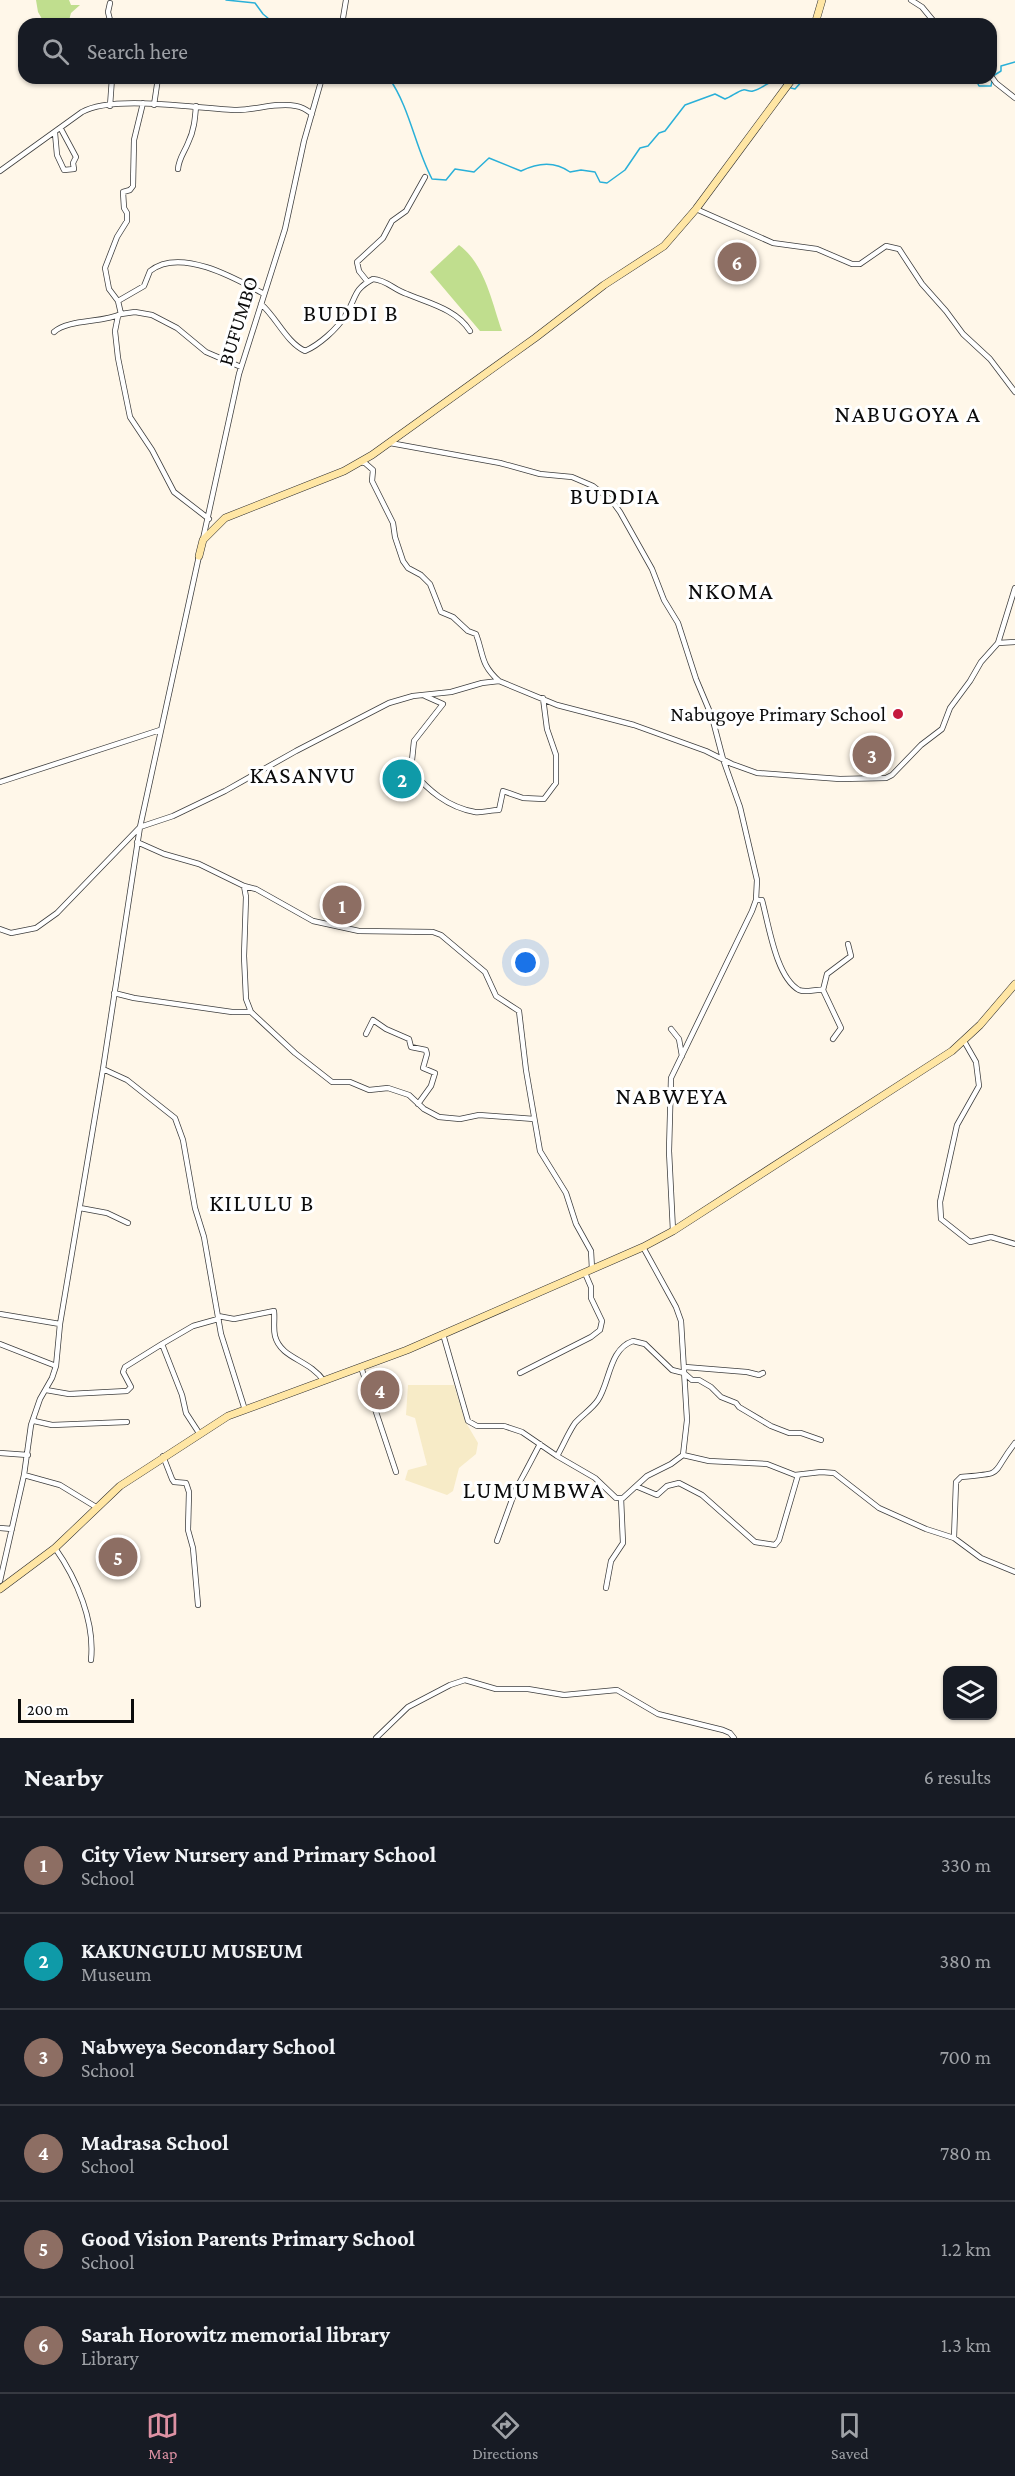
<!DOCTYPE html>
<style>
body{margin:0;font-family:"Crimson Pro",serif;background:#242831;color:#f1f3f6}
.controls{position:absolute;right:18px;bottom:18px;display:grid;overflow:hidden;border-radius:12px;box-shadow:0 2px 4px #0004}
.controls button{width:54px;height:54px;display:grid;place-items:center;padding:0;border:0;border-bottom:2px solid #363941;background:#171b24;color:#f1f3f6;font:30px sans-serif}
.scale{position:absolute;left:18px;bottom:15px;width:116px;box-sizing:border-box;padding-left:6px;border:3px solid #0b0b0b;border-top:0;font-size:16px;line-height:21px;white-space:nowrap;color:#0b0b0b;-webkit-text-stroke:4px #fff;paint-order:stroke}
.you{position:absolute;left:526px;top:963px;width:21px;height:21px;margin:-15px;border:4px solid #fff;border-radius:50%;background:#1a73e8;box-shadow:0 0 0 9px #1a73e833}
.badge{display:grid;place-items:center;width:39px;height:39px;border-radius:50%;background:#dd91a3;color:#fff;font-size:20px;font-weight:700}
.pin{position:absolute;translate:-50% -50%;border:3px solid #fff;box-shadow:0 2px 6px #0006}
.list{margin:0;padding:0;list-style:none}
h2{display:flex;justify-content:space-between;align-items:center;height:78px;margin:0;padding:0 24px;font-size:26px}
h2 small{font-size:20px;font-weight:400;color:#9ea1a6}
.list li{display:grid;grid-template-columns:39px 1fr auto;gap:18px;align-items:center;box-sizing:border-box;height:96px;padding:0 24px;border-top:2px solid #363941}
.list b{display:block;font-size:22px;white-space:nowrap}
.list p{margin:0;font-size:20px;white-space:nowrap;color:#9ea1a6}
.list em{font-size:20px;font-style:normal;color:#9ea1a6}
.icon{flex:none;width:33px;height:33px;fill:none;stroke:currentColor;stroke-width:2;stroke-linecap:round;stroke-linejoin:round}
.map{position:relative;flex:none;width:1015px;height:1738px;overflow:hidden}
.search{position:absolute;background:#171b24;box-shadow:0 2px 4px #0004;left:18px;right:18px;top:18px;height:66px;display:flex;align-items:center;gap:15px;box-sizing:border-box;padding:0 21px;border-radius:18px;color:#9ea1a6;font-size:22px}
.sheet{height:654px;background:#171b24}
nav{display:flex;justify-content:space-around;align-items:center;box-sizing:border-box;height:84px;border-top:2px solid #363941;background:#171b24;font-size:16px;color:#9ea1a6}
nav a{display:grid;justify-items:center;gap:3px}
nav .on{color:#dd91a3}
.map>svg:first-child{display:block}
.farmland{fill:#f7ebc7}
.forest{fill:#c0de8e}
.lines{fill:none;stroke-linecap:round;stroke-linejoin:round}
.stream{stroke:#2ab0d8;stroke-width:1.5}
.street-casing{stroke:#3e3e3e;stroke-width:6}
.secondary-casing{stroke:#2d2d2d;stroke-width:8}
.street{stroke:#fff;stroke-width:4.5}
.secondary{stroke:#ffe6a4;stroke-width:7}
.poi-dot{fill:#c5193e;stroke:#fff;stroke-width:2}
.labels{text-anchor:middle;stroke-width:6;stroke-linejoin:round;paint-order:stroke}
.street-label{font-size:21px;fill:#0b0b0b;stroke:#fff}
.poi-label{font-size:21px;fill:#0b0b0b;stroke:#fff;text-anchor:end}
.quarter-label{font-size:24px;letter-spacing:1.5px;fill:#0b0b0b;stroke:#fff}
</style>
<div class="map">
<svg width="1015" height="1738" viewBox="0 0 1015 1738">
<rect width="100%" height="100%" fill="#fff7e9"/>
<!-- farmland -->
<path class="farmland" d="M408 1385H454L465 1421 478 1443 476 1454 459 1468 453 1491 447 1495 405 1480 408 1470 427 1465 415 1418 406 1415Z"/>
<!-- forest -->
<path class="forest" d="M36 0H69L71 5H80L71 13 68 24H45L38 12Z
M459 245C485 264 492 303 502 331H480L430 272Z"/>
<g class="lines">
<!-- stream -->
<path class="stream" d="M226 0 255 3 263 14 275 24
M993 76 1001 71V66L1015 62
M389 78C410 108 415 147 432 179L446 180 455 169 474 172 489 158 521 171C537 163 555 161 570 172L581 170 595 172 600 182 607 183 625 170 640 148 648 146 659 133 665 131 685 105 715 94 725 99C731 97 738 91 743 90 746 89 749 92 753 91 765 89 771 75 784 84
M975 78 979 86H991L992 81
M791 88 795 89 803 80 812 82 822 78"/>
<!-- street casing -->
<g class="street-casing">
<path id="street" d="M911 0 922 7 936 24
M110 3 108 12 111 24
M342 24 346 0
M991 76 996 83 1015 98
M154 105 158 78
M110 106 112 78
M55 133 57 155 64 170 74 169 73 163 76 157 61 129
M178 169C179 158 184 153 188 143 194 131 195 119 196 106
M0 171 82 112C114 94 198 109 237 110 256 110 277 102 296 106 303 107 307 110 312 114
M696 209 773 243 817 249 852 264H860L886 246 899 249 922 284 946 311 963 334 990 359 1015 392
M367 281 359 271 357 262 383 238 392 221 406 211 425 177
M118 301 109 289 105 268 117 237 127 221V213L124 208 123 192 130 190 133 186 134 140 143 103
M261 304C277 318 286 342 305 351 319 345 337 329 345 316 357 298 352 290 373 279 387 280 394 290 407 294 428 303 456 309 470 331
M121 314 135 312 152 315 177 328 206 352 241 367
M118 316 115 331 118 358 130 417 152 450 174 492 209 519
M54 332C68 319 103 323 121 314L118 301 144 286 150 271C180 247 235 278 264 294
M390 443 500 463 540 474 572 477 593 486 612 501 620 512 652 569 664 600 678 623 696 679 712 717 723 759 740 807 757 880 756 900 752 911 671 1078 669 1151 673 1231
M360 462 365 463 373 470 372 481 393 523 395 537 403 561 408 568 421 575 430 584 441 612 453 617 468 631 476 634C484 655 480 664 499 681
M203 539 239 374 285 229 304 141 322 78
M998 643 1015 642
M425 696 443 704 414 741 411 770C428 790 447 807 475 812 482 813 491 810 499 810L503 791 523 798 544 799 556 783V755L547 729 543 698
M0 782 160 730
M137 842 164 854 199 864 244 886 256 889 313 921 359 931 433 932 441 935 485 972 496 996 519 1011 526 1070 540 1151 566 1193 576 1224 591 1251 592 1269
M244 886 246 897 244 956 246 999 251 1012 295 1053 332 1082H350L369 1090 388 1088 409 1095 424 1109 439 1117 460 1119 479 1115 534 1119
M756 900H762C769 926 776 977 799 990 805 993 816 989 823 990L827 974 851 956 848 944
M0 929 11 933 36 928 57 913 140 827 173 816 225 791 296 751 389 703 413 696 451 692 482 683 499 681 557 705 634 725 706 751 732 764 757 773 840 779 886 778 892 775 921 745 942 729 950 708 970 681 981 662 998 643 1015 588
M823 990 841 1028 833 1039
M114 993 134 998 232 1012H251
M671 1029 679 1039 682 1056
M366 1034 373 1020 386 1029 409 1039 411 1047 426 1050 427 1054 423 1068 435 1073 431 1086 418 1104
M964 1041 976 1062 979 1086 957 1125 940 1202 941 1219 970 1242 991 1237 1015 1244
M103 1069 127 1080 175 1118 183 1140 195 1208 204 1237 221 1334 245 1410
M80 1208 107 1213 128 1223
M643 1247 676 1307 681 1321 687 1420 683 1455 709 1461 767 1464 795 1475 821 1472 834 1473 879 1508 926 1529 954 1538 981 1558 1015 1572
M0 1314 60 1324
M218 1316 234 1319 274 1311C275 1319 273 1328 275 1336 281 1359 309 1359 324 1381
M443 1334 468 1421 477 1426H504L522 1432 557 1456 595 1478 616 1498H623L647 1476 671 1464 683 1455
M0 1344 56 1366
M361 1367 396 1472
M685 1367 747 1372 759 1375 763 1373
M520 1373 591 1337 600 1330 602 1321 591 1298V1287L585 1273
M46 1390 69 1394 127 1391 131 1387 123 1372 125 1367 162 1344
M34 1421 52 1425 127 1422
M199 1433 186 1413 182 1395 162 1344 193 1326 218 1319
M0 1453 28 1455
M163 1456 172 1479 174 1482 186 1483 189 1492 188 1530 193 1548 198 1605
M557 1456C563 1446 568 1433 575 1423 582 1415 592 1409 598 1400 610 1382 609 1349 633 1341L645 1344 672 1370 684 1373 692 1380H699L711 1387 721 1397 736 1403 739 1407 771 1426 789 1433H801L821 1440
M24 1475 60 1485 96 1507
M638 1487 657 1495 667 1486 679 1483 702 1495 755 1542 775 1545 779 1540 798 1475
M0 1528 12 1529
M954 1538 956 1482 961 1477C1007 1473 989 1476 1015 1443
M497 1541 517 1486C519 1485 536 1451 540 1444
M55 1548C77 1579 95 1622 91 1660
M0 1581 24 1475 31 1425 40 1399 52 1378 56 1366 60 1324 103 1069 140 827 199 556
M606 1588 611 1561 623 1543 621 1498
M376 1738 408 1707 450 1685 465 1680 496 1689H528L564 1695 617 1690 658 1714 723 1730 730 1733 734 1738"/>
</g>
<!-- secondary casing -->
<g class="secondary-casing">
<path id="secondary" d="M815 24 822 0
M199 556 203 540 225 518 344 471 372 455 535 338 604 285 664 246 696 209 793 78
M0 1589 55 1548 120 1486 228 1416 407 1350 643 1247 673 1231 952 1051 980 1025 1015 984"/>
</g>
<!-- street -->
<use href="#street" class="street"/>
<!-- secondary -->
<use href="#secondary" class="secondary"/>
</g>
<!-- markers -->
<circle class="poi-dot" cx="898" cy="714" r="6"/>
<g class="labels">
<!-- street labels -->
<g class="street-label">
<text transform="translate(238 321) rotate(-73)" y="7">BUFUMBO</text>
</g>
<!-- poi labels -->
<g class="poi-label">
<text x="886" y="721">Nabugoye Primary School</text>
</g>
<!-- quarter labels -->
<g class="quarter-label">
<text x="351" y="321">BUDDI B</text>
<text x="908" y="422">NABUGOYA A</text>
<text x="615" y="504">BUDDIA</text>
<text x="731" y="599">NKOMA</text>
<text x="303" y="783">KASANVU</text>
<text x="672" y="1104">NABWEYA</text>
<text x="262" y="1211">KILULU B</text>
<text x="534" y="1498">LUMUMBWA</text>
</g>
</g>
</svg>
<div class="controls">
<button><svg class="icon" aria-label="layers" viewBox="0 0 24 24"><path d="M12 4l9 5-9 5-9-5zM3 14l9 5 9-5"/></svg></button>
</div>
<div class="scale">200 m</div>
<div class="you"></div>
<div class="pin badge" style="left:342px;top:905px;background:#8d6e63">1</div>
<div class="pin badge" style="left:402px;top:779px;background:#0f9aa8">2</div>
<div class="pin badge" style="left:872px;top:755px;background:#8d6e63">3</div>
<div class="pin badge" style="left:380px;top:1390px;background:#8d6e63">4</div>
<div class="pin badge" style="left:118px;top:1557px;background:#8d6e63">5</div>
<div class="pin badge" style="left:737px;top:262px;background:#8d6e63">6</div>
<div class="search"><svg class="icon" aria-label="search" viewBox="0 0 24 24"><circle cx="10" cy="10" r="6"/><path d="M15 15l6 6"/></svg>Search here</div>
</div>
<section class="sheet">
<h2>Nearby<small>6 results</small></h2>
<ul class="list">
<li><span class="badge" style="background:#8d6e63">1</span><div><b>City View Nursery and Primary School</b><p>School</p></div><em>330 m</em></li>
<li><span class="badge" style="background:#0f9aa8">2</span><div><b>KAKUNGULU MUSEUM</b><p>Museum</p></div><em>380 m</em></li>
<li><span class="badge" style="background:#8d6e63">3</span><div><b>Nabweya Secondary School</b><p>School</p></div><em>700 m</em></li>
<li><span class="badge" style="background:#8d6e63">4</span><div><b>Madrasa School</b><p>School</p></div><em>780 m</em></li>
<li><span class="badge" style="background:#8d6e63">5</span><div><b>Good Vision Parents Primary School</b><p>School</p></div><em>1.2 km</em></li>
<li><span class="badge" style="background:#8d6e63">6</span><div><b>Sarah Horowitz memorial library</b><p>Library</p></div><em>1.3 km</em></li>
</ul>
</section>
<nav>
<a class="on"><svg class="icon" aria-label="map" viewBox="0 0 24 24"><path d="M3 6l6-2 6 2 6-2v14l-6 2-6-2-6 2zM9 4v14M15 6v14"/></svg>Map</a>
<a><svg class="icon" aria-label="directions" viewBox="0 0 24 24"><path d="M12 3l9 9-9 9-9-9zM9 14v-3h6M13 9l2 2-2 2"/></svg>Directions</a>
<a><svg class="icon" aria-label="saved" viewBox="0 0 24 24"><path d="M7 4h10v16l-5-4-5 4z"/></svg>Saved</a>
</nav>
